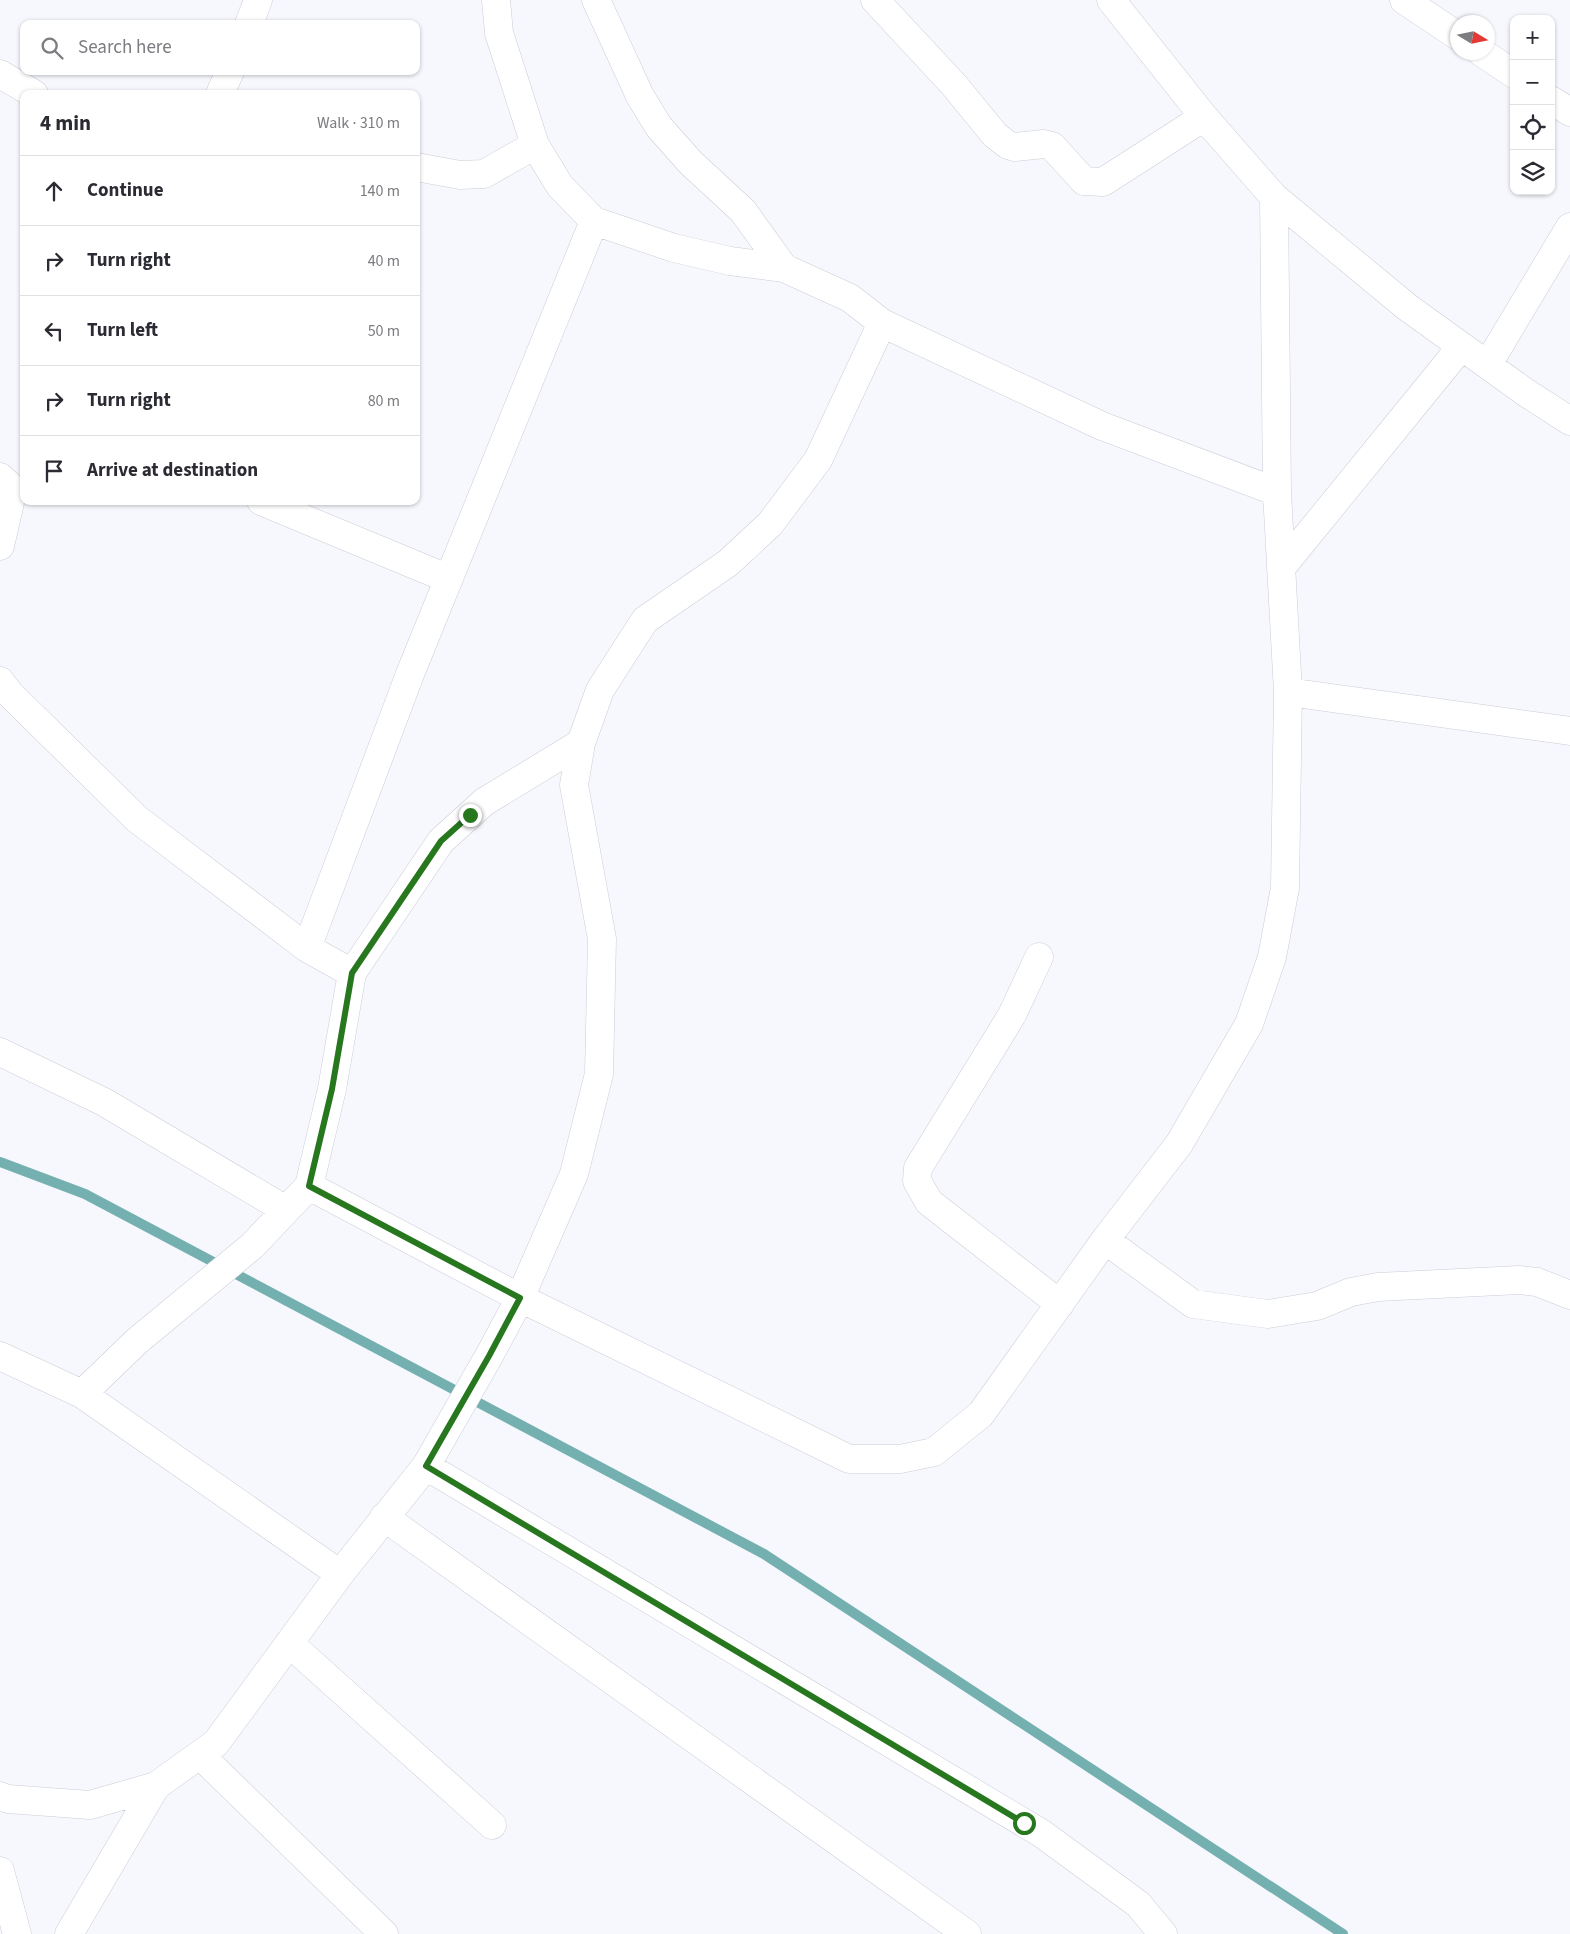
<!DOCTYPE html>
<meta charset="utf-8">
<style>
body{margin:0;font-family:"Source Sans 3",sans-serif;background:#f7f7f7;color:#2b2b33}
.controls{position:absolute;right:15px;top:15px;display:grid;overflow:hidden;border-radius:10px;box-shadow:0 1px 4px #0004}
.controls button{width:45px;height:45px;display:grid;place-items:center;padding:0;border:0;border-bottom:1px solid #e1e1e2;background:#fff;color:#2b2b33;font:25px sans-serif}
.compass{position:absolute;left:1450px;top:15px;width:45px;height:45px;border-radius:50%;background:#fff;box-shadow:0 1px 4px #0004;rotate:100deg}
.stop{position:absolute;width:15px;height:15px;margin:-11px;border:4px solid #27771f;border-radius:50%;background:#fff}
.stop.end{background:#27771f;border-color:#fff;box-shadow:0 1px 5px #0008}
.list{margin:0;padding:0;list-style:none}
h2{display:flex;justify-content:space-between;align-items:center;height:65px;margin:0;padding:0 20px;font-size:21px}
h2 small{font-size:16px;font-weight:400;color:#7c7c81}
.list li{display:grid;grid-template-columns:32px 1fr auto;gap:15px;align-items:center;box-sizing:border-box;height:70px;padding:0 20px;border-top:1px solid #e1e1e2}
.list b{display:block;font-size:19px;white-space:nowrap}
.list em{font-size:16px;font-style:normal;color:#7c7c81}
.icon{flex:none;width:28px;height:28px;fill:none;stroke:currentColor;stroke-width:2;stroke-linecap:round;stroke-linejoin:round}
.map{position:relative;flex:none;width:1570px;height:1934px;overflow:hidden}
.search{position:absolute;background:#fff;box-shadow:0 1px 4px #0004;left:20px;top:20px;width:400px;height:55px;display:flex;align-items:center;gap:12px;box-sizing:border-box;padding:0 18px;border-radius:10px;color:#7c7c81;font-size:19px}
.panel{position:absolute;background:#fff;box-shadow:0 1px 4px #0004;left:20px;top:90px;width:400px;height:415px;border-radius:10px}
.map>svg:first-child{display:block}
.lines{fill:none;stroke-linecap:round;stroke-linejoin:round}
.stream{stroke:#75b0b1;stroke-width:10}
.street-casing{stroke:#cbcdd7;stroke-width:29}
.street{stroke:#fff;stroke-width:28}
.route{stroke:#27771f;stroke-width:6}
</style>
<div class="map">
<svg width="1570" height="1934" viewBox="0 0 1570 1934">
<rect width="100%" height="100%" fill="#f7f8fe"/>
<g class="lines">
<!-- stream -->
<path class="stream" d="M0 1162 85 1194 764 1554 1343 1934"/>
<!-- street casing -->
<g class="street-casing">
<path id="street" d="M596 0 640 96 659 127 691 163 743 211 784 268
M875 0 954 85 995 135 1008 145 1015 147 1044 144 1052 146 1084 181 1103 182 1204 117
M1111 0 1204 117 1274 197 1407 307 1525 392 1570 421
M1404 0 1458 36
M249 24 258 0
M1481 52 1514 74
M0 74 34 94
M220 94 230 71
M1551 100 1570 112
M416 167 460 175 484 174 535 145
M882 323 1102 426 1277 492
M1488 364 1570 227
M0 477 13 489 0 546
M261 501 449 579
M1281 568 1461 347
M0 681 10 694 137 819 307 948 352 973 441 841 484 802 581 743
M1288 692 1570 731
M307 948 410 674 594 221
M1039 957 1012 1015 918 1168 917 1181 929 1202 1060 1304
M0 1052 104 1102 286 1210
M309 1186 520 1298 849 1459H900L934 1452 981 1414 1105 1240 1193 1304 1268 1314 1317 1306 1351 1292 1378 1287 1519 1280 1537 1282 1570 1295
M1105 1240 1179 1144 1249 1024 1272 957 1285 888 1288 692 1277 492 1274 197
M0 1356 82 1394 137 1341 252 1246 309 1186 332 1089 352 973
M82 1394 340 1574
M426 1466 1041 1833 1138 1904 1163 1934
M384 1517 967 1934
M289 1643 492 1825
M200 1755 384 1934
M0 1796 8 1799 90 1805 156 1786 216 1743 340 1574 426 1466 489 1356 520 1298 574 1174 599 1074 602 939 574 785 581 743 600 690 645 620 728 563 770 524 818 460 882 323 850 298 784 268 730 261 674 248 594 221 560 186 535 145 499 33 496 0
M0 1871 17 1934
M69 1934 156 1786"/>
</g>
<!-- street -->
<use href="#street" class="street"/>
</g>
<g class="lines">
<!-- route -->
<path class="route" d="M470 815 441 841 352 973 332 1089 309 1186 520 1298 489 1356 426 1466 1024 1823"/>
</g>
</svg>
<div class="controls">
<button>+</button>
<button>−</button>
<button><svg class="icon" aria-label="locate" viewBox="0 0 24 24"><circle cx="12" cy="12" r="6"/><path d="M12 2v4M12 18v4M2 12h4M18 12h4"/></svg></button>
<button><svg class="icon" aria-label="layers" viewBox="0 0 24 24"><path d="M12 4l9 5-9 5-9-5zM3 14l9 5 9-5"/></svg></button>
</div>
<svg class="compass" viewBox="-18 -18 36 36"><path d="M0-13l5 13h-10z" fill="#e53935"/><path d="M0 13l5-13h-10z" fill="#7c7c81"/></svg>
<div class="stop" style="left:1024px;top:1823px"></div>
<div class="stop end" style="left:470px;top:815px"></div>
<div class="search"><svg class="icon" aria-label="search" viewBox="0 0 24 24"><circle cx="10" cy="10" r="6"/><path d="M15 15l6 6"/></svg>Search here</div>
<section class="panel">
<h2>4 min<small>Walk · 310 m</small></h2>
<ul class="list">
<li><svg class="icon" aria-label="ahead" viewBox="0 0 24 24"><path d="M12 20V5M6 11l6-6 6 6"/></svg><div><b>Continue</b></div><em>140 m</em></li>
<li><svg class="icon" aria-label="right" viewBox="0 0 24 24"><path d="M7 20v-9h11M14 6l5 5-5 5"/></svg><div><b>Turn right</b></div><em>40 m</em></li>
<li><svg class="icon" aria-label="left" viewBox="0 0 24 24"><path d="M17 20v-9H6M10 6l-5 5 5 5"/></svg><div><b>Turn left</b></div><em>50 m</em></li>
<li><svg class="icon" aria-label="right" viewBox="0 0 24 24"><path d="M7 20v-9h11M14 6l5 5-5 5"/></svg><div><b>Turn right</b></div><em>80 m</em></li>
<li><svg class="icon" aria-label="arrive" viewBox="0 0 24 24"><path d="M6 21V4h12l-3 4 3 4H6"/></svg><div><b>Arrive at destination</b></div></li>
</ul>
</section>
</div>
